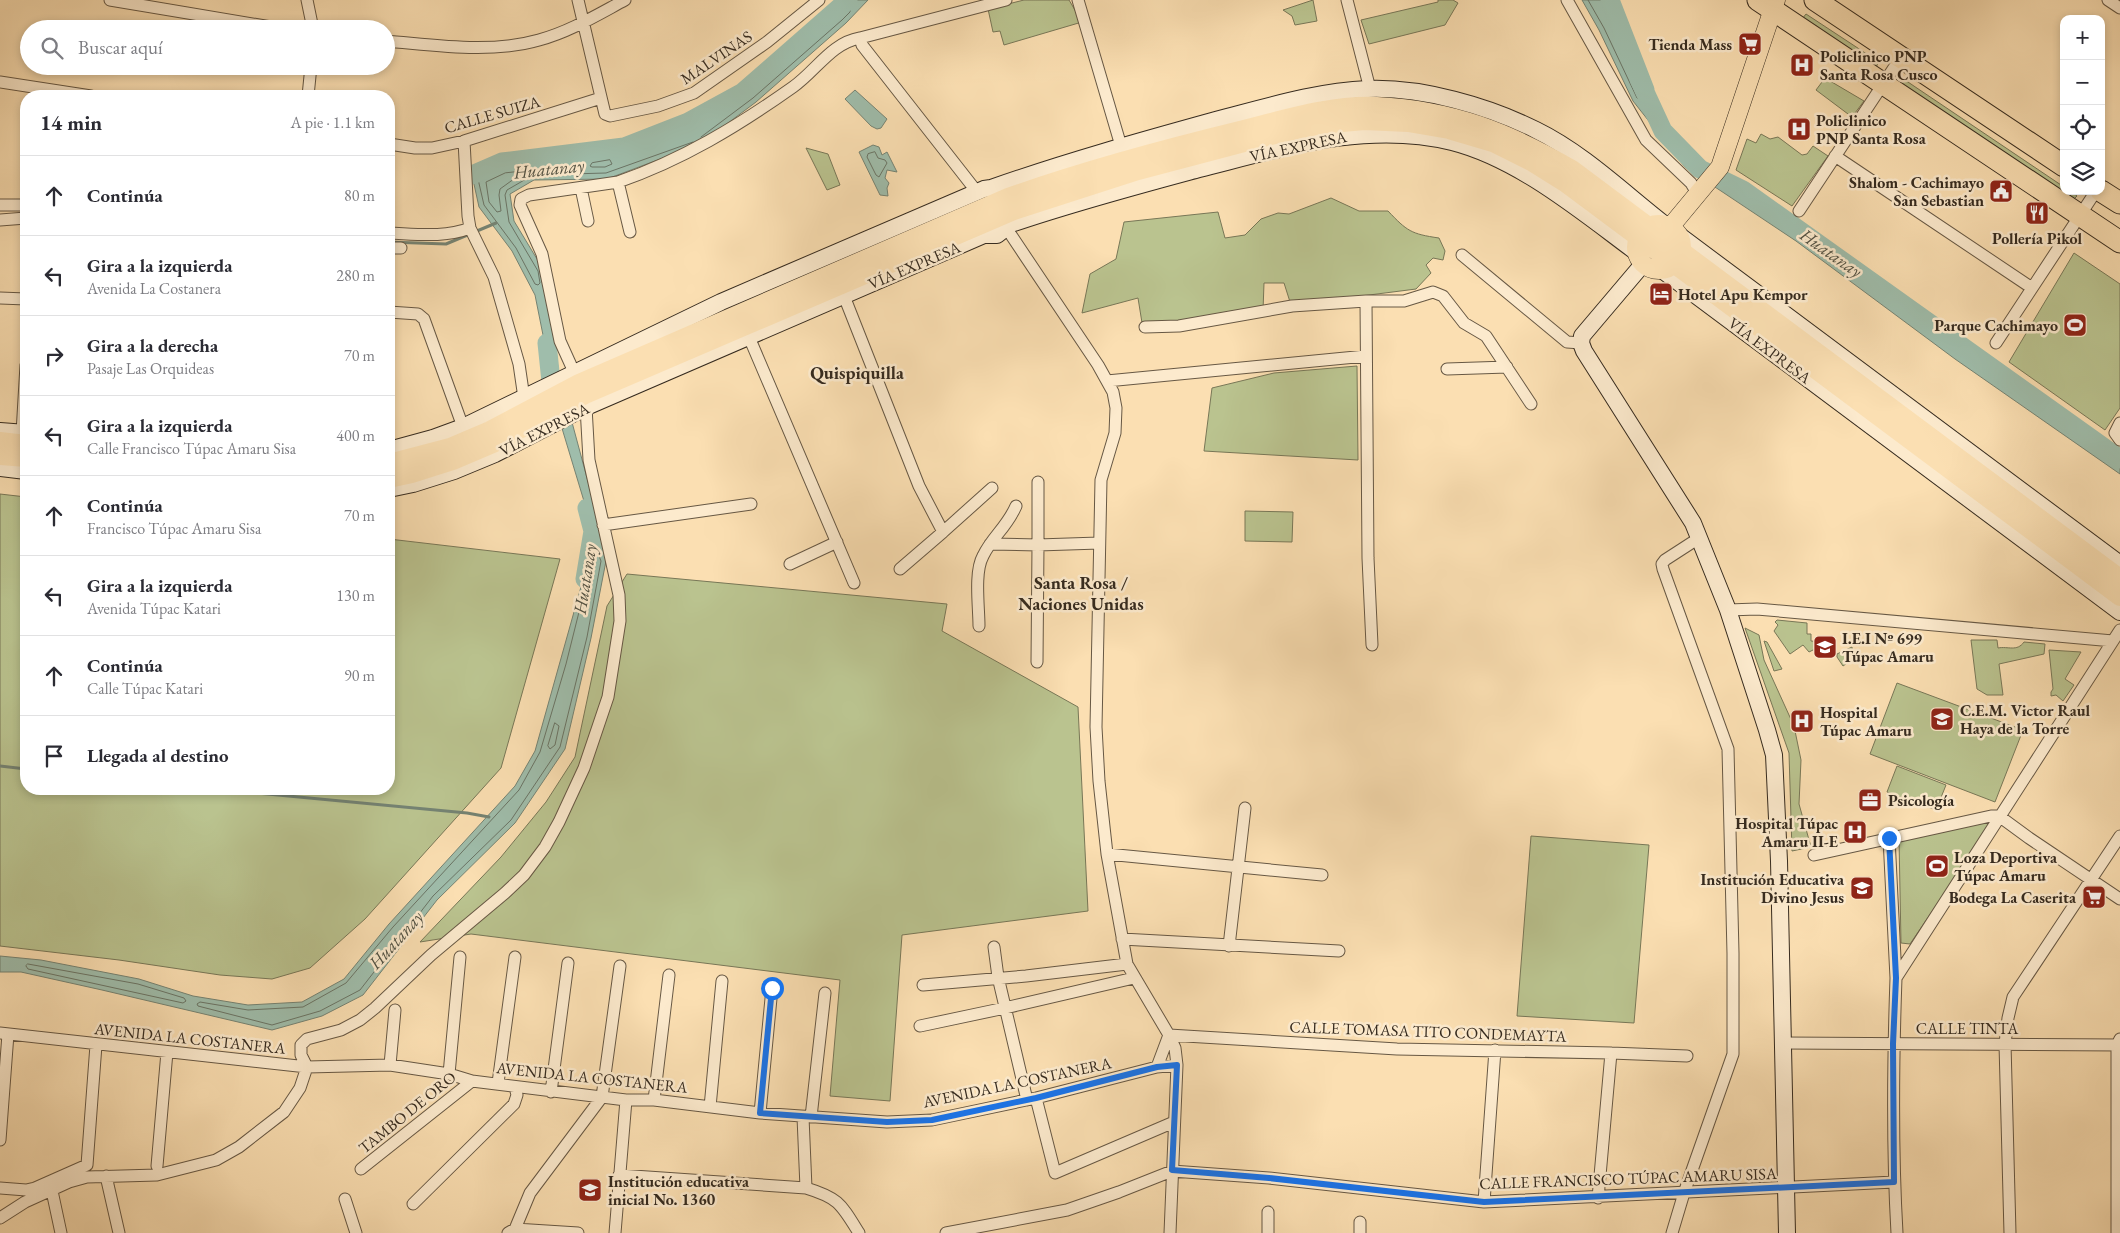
<!DOCTYPE html>
<html lang="es">
<meta charset="utf-8">
<style>
body{margin:0;font-family:"EB Garamond",serif;background:#f2f2f3;color:#2b2b33}
.controls{position:absolute;right:15px;top:15px;display:grid;overflow:hidden;border-radius:10px;box-shadow:0 2px 8px #0003}
.controls button{width:45px;height:45px;display:grid;place-items:center;padding:0;border:0;border-bottom:1px solid #e1e1e2;background:#fff;color:#2b2b33;font:25px sans-serif}
.stop{position:absolute;width:15px;height:15px;margin:-11px;border:4px solid #1a73e8;border-radius:50%;background:#fff}
.stop.end{background:#1a73e8;border-color:#fff;box-shadow:0 1px 5px #0008}
.list{margin:0;padding:0;list-style:none}
h2{display:flex;justify-content:space-between;align-items:center;height:65px;margin:0;padding:0 20px;font-size:21px}
h2 small{font-size:16px;font-weight:400;color:#7c7c81}
.list li{display:grid;grid-template-columns:32px 1fr auto;gap:15px;align-items:center;box-sizing:border-box;height:80px;padding:0 20px;border-top:1px solid #e1e1e2}
.list b{display:block;font-size:19px;white-space:nowrap}
.list p{margin:0;font-size:16px;white-space:nowrap;color:#7c7c81}
.list em{font-size:16px;font-style:normal;color:#7c7c81}
.icon{flex:none;width:28px;height:28px;fill:none;stroke:currentColor;stroke-width:2;stroke-linecap:round;stroke-linejoin:round}
.map{position:relative;flex:none;width:2120px;height:1233px;overflow:hidden}
.search{position:absolute;background:#fff;box-shadow:0 2px 8px #0003;left:20px;top:20px;width:375px;height:55px;display:flex;align-items:center;gap:12px;box-sizing:border-box;padding:0 18px;border-radius:28px;color:#7c7c81;font-size:19px}
.panel{position:absolute;background:#fff;box-shadow:0 2px 8px #0003;left:20px;top:90px;width:375px;height:705px;border-radius:20px}
.map>svg:first-child{display:block}
.green{fill:#bac38f;stroke:#787757}
.water{fill:#9fbdab;stroke:#758373}
.lines{fill:none;stroke-linecap:round;stroke-linejoin:round}
.shore{stroke:#6a7465;stroke-width:1}
.stream{stroke:#758373;stroke-width:3}
.river{stroke:#9fbdab;stroke-width:19}
.street-casing{stroke:#675844;stroke-width:13}
.secondary-casing{stroke:#362b1f;stroke-width:18}
.primary-casing{stroke:#362b1f;stroke-width:19}
.highway-casing{stroke:#362b1f;stroke-width:23}
.street{stroke:#fceacd;stroke-width:11}
.secondary{stroke:#fceacd;stroke-width:16}
.primary{stroke:#fbdfb2;stroke-width:18}
.highway{stroke:#fbdfb2;stroke-width:21}
.route{stroke:#1a73e8;stroke-width:6}
.labels{text-anchor:middle;stroke-width:5;stroke-linejoin:round;paint-order:stroke}
.poi-label{font-size:16px;font-weight:bold;fill:#362b1f;stroke:#fceacd;text-anchor:start}
.street-label{font-size:16px;fill:#362b1f;stroke:#fceacd}
.water-label{font-size:18px;font-style:italic;fill:#505042;stroke:#fceacd}
.neighbourhood-label{font-size:18px;font-weight:bold;fill:#362b1f;stroke:#fceacd}
</style>
<div class="map">
<svg width="2120" height="1233" viewBox="0 0 2120 1233">
<rect width="100%" height="100%" fill="#fbdfb2"/>
<filter id="stains"><feTurbulence type="fractalNoise" baseFrequency=".004" numOctaves="4"/><feColorMatrix values="0 0 0 0 .2 0 0 0 0 .09 0 0 0 0 .02 0 0 0 .5 -.17"/></filter>
<radialGradient id="worn" r=".72"><stop offset=".6" stop-color="#630" stop-opacity="0"/><stop offset="1" stop-color="#630" stop-opacity=".3"/></radialGradient>
<!-- green -->
<path class="green" d="M1024 0H1069L1082 22 1004 45 1000 31 993 32 988 9Z
M1313 0 1317 21 1295 25 1292 16 1283 10Z
M1438 0H1453L1458 3 1445 25 1369 44 1361 20 1438 2Z
M1806 14 1879 62 1876 67 1802 19Z
M1825 78 1864 101 1852 117 1816 90Z
M1902 78 2064 187V191H2071L2077 196 2073 200 1898 84Z
M1761 134 1770 139 1778 137 1802 155 1807 154 1813 146 1828 156 1792 206 1736 170 1747 139 1756 143Z
M806 148 828 154 840 185 827 190Z
M1331 198 1359 211H1388C1407 231 1411 234 1439 238L1445 251 1443 260 1433 258 1426 265 1431 273 1416 289 1291 305 1284 283H1264L1263 311 1143 329 1138 298 1082 313 1090 274 1116 259 1124 222 1218 212 1225 238 1245 235 1261 219 1278 213 1289 214Z
M2074 253 2120 284V408L2105 430 2009 362Z
M1357 366 1358 460 1204 451 1212 388 1274 373Z
M0 494 26 497V789H389V539L560 559 501 768 365 919 310 968 272 979 220 975 119 960 0 946Z
M1245 511 1293 512 1292 542 1245 541Z
M627 574 947 604 942 631 1078 707 1088 911 902 935 890 1101 830 1096 840 980 471 934 420 942 501 857 546 802 575 757 607 606Z
M1777 620 1807 623V634H1811V641L1821 642V646L1809 652 1803 645 1790 654 1774 631 1778 625 1775 622Z
M1745 628 1759 635 1764 660 1794 726 1801 760 1799 804 1811 847 1792 851 1789 753Z
M1971 640H1997L1998 648C2008 646 2017 652 2024 642L2045 644 2044 654 1999 664 2003 695H1987L1977 689Z
M1764 641 1767 642 1782 669 1774 671Z
M1852 647 1853 659 1843 666 1837 657V654Z
M2049 650 2081 652 2065 679 2074 685 2063 701 2056 695 2051 696V692L2053 689Z
M1897 683 2023 730 1995 802 1870 754Z
M1897 766 1946 785 1936 810 1887 792Z
M1994 820 1910 944 1901 943 1899 839Z
M1531 836 1649 845 1634 1023 1517 1016Z"/>
<!-- water -->
<path class="water" d="M848 0H868L846 23 756 102 700 144 607 179 534 180 510 194 514 221 543 269 559 374 594 504 606 561 591 638 565 749 515 823 437 900 363 995 322 1016 272 1030 102 990 21 972H0V956L41 960 139 979 193 996 248 1005 302 1002 344 979 389 924 515 786 535 751 588 562 593 531 561 425 535 295 512 251 479 207 472 175 502 162 624 147 688 122 743 92Z
M1582 0H1610L1663 131 1700 169 1743 190 2120 459V474L1955 359 1796 241 1685 167 1633 101 1599 30Z
M855 90 887 119 881 128 877 129 871 126 845 99Z
M873 145 879 147 882 155 887 152 897 172 887 170 885 178 889 183 887 188 888 196 880 195 859 152Z"/>
<g class="lines">
<!-- shore -->
<path class="shore" d="M1588 0 1604 28 1637 98 1641 99 1642 96 1606 0
M693 142 606 173 533 175 507 190 505 195 509 222 538 271 540 283 538 285 535 284 516 248 484 205 478 179 503 167 625 152 690 127 746 96 846 9H850V12L842 20 753 98 701 137
M875 152 878 158 885 160 887 163 879 177 876 175 867 157 868 154Z
M610 160 612 164 605 167H592L590 166 592 163Z
M517 172 518 176 500 189 499 195 501 211 497 212 489 202 486 182 505 173Z
M597 551 601 561 587 637 560 747 511 820 433 896 360 990 320 1011 272 1025 198 1006 197 1004 200 1002 248 1010 303 1007 346 983 393 927 519 790 540 752 566 664 594 552Z
M555 723 559 726 555 745 550 749 548 746Z
M28 964 138 984 184 998 186 1001 183 1003 28 969 26 966Z"/>
<!-- stream -->
<path class="stream" d="M389 242 446 244 496 223
M0 766 26 769
M216 789 467 813 489 817"/>
<!-- river -->
<path class="river" d="M1610 0 1645 90
M1639 79 1663 131 1700 169 1743 190 2120 459
M472 175 502 162 624 147 688 122 743 92 848 0
M547 343 553 401
M585 579 593 531 587 508"/>
<!-- street casing -->
<g class="street-casing">
<path id="street" d="M110 0 283 29
M307 0 313 29
M578 0 605 114 610 116 658 106 694 93 767 42 819 0
M1078 0 1121 146
M1347 0 1370 89
M1567 0 1646 140 1691 183 1698 195
M2108 0 2120 8
M386 41C435 45 490 54 539 40 569 32 597 15 625 0
M0 82 91 96
M308 96 311 66
M464 141 468 216 470 228 494 277 519 364 524 398
M389 144 415 148H432L464 141 601 98
M1835 156 2032 288
M618 182C682 160 738 126 793 87 816 71 831 43 860 38
M581 188 588 221
M977 192 862 45 860 38 1006 0
M0 205H26
M1799 211 1901 57
M0 220 26 218
M1007 229 1098 365 1113 392 1116 408 1115 433 1101 480 1096 727 1099 781 1107 854 1127 964 1169 1035 1175 1048 1177 1065 1170 1233
M389 233C416 234 445 238 470 228
M389 248H401
M1462 255 1567 342 1581 343
M844 296 919 486 943 532 992 488
M0 298 26 299
M389 312 418 314 424 319 463 427
M1145 327 1179 326 1292 306 1366 301
M749 337 854 583
M1996 343 2096 191
M1447 369 1507 367
M574 372 560 341 542 254 520 205 521 199 529 195 618 182 630 232
M1107 381 1366 356
M2120 423 2115 433 2120 440
M22 433 26 365
M603 525 751 504
M990 544 1038 545V482
M790 564 837 542
M900 569 943 532
M1728 610 1757 609 2113 641
M979 626C979 607 974 572 983 556 992 537 1007 527 1016 506
M1372 645 1368 558 1366 301H1404L1433 292 1443 296 1464 323 1486 336 1531 404
M1037 662 1038 545 1099 543
M1889 838 1896 978
M1107 854 1322 875
M1814 855 1991 816H1999L2029 838 2120 899
M1122 939 1339 951
M1229 946 1245 808
M994 947 998 977 1027 1100
M923 985 1026 976 1127 964
M920 1026 1005 1008 1134 978
M0 1033 307 1067 390 1065 449 1074 472 1081 626 1100H654L760 1113 887 1122 932 1120 1036 1098 1157 1067 1177 1065
M1784 1043 2120 1045
M390 1065 395 1010
M1157 1067 1169 1035 1397 1049 1611 1053 1687 1056
M449 1074 460 957
M498 1083 515 957
M551 1092 568 963
M1036 1098 1055 1173 1174 1122
M654 1100 669 975
M710 1107 722 981
M760 1113 772 988
M803 1117 806 1188C839 1198 841 1204 859 1233
M811 1117 825 993
M0 1140 8 1034
M157 1166 167 1052
M361 1169 472 1081
M619 1175 806 1188
M106 1176 119 1233
M0 1188 26 1190 35 1188 87 1165 96 1045
M52 1191 61 1233
M1598 1198 1611 1053
M345 1199 356 1233
M1484 1202 1495 1050
M413 1204 514 1104 517 1095 515 1087
M0 1218 25 1202 69 1182 87 1177 157 1175 216 1160 239 1147 284 1112 300 1088 307 1067 301 1055V1045L307 1039 341 1030 360 1020 375 1008 431 955 505 893 524 875 545 847 559 822 584 768 608 697 620 621 619 595 589 460 586 407
M515 1229 578 1233
M508 1233 515 1229 530 1193 602 1097 620 966
M615 1233 626 1100
M946 1233 1067 1210 1119 1192 1172 1171 1269 1178 1484 1202 1894 1182
M1268 1233V1212
M1360 1233V1222
M1672 1233 1684 1193 1733 1054V953L1728 749 1663 569 1662 564 1665 560 1699 538
M1897 1233C1892 1148 1893 1063 1896 978L2120 630
M2010 1233 2005 1044 2008 1018 2013 997 2120 836
M2117 1233V1045L2120 1039"/>
</g>
<!-- secondary casing -->
<g class="secondary-casing">
<path id="secondary" d="M1680 236 2120 564
M1643 264 1582 336 1581 343 1584 351 1693 523 1728 610 1767 730 1774 755 1779 861 1787 1233
M1662 270 2120 612
M0 431 26 433
M389 450 433 438 463 427 721 302 984 189 991 188C1065 162 1140 141 1216 120 1266 107 1317 91 1368 89 1422 87 1488 106 1536 130 1583 153 1623 192 1664 224
M0 468 26 471
M389 489 413 484 454 471 495 454 584 408 984 235H997L1011 224C1072 203 1136 186 1199 169 1283 148 1366 121 1452 142 1519 159 1582 212 1636 252"/>
</g>
<!-- primary casing -->
<g class="primary-casing">
<path id="primary" d="M1636 247a23 23 0 1 1 46 0a23 23 0 1 1-46 0Z
M1671 226 1720 167 1776 0
M0 441 26 444
M0 456 26 458
M389 463 450 447 490 430 579 383 1008 197C1084 170 1162 149 1240 130 1284 119 1331 104 1377 106 1453 110 1508 132 1572 169L2120 578
M389 479 412 474 453 461 493 444 585 395 1014 211 1138 171 1275 135 1321 125 1364 121 1408 123 1449 130 1493 143 1533 163 1565 183 2120 597"/>
</g>
<!-- highway casing -->
<g class="highway-casing">
<path id="highway" d="M1758 0 2120 242
M1815 0 2064 166
M2101 191 2120 203"/>
</g>
<!-- street -->
<use href="#street" class="street"/>
<!-- secondary -->
<use href="#secondary" class="secondary"/>
<!-- primary -->
<use href="#primary" class="primary"/>
<!-- highway -->
<use href="#highway" class="highway"/>
</g>
<g class="lines">
<!-- route -->
<path class="route" d="M772 988 760 1113 887 1122 932 1120 1036 1098 1157 1067 1177 1065 1172 1170 1269 1178 1484 1202 1894 1182 1893 1044 1896 978 1889 838"/>
</g>
<!-- icons -->
<defs>
<g id="supermarket-square" transform="scale(1.25)"><rect x="-9" y="-9" width="18" height="18" rx="4" fill="#8f2418" stroke="#fceacd"/><path d="M-6-5.5h2.5l.6 2H6L4.5 2H-2.5L-4.4-4H-6ZM-1.5 3.2a1.3 1.3 0 1 0 .1 0ZM3 3.2a1.3 1.3 0 1 0 .1 0Z" fill="#fff"/></g>
<g id="hospital-square" transform="scale(1.25)"><rect x="-9" y="-9" width="18" height="18" rx="4" fill="#8f2418" stroke="#fceacd"/><path d="M-5-5h3v3.5h4V-5h3V5h-3V1.5h-4V5h-3Z" fill="#fff"/></g>
<g id="civic-square" transform="scale(1.25)"><rect x="-9" y="-9" width="18" height="18" rx="4" fill="#8f2418" stroke="#fceacd"/><path d="M-.6-6.5H3V-4.5H.6V-3L4-1V1h2V6H-6V1h2V-1L-.6-3ZM-1.2 2.5V6h2.4V2.5Z" fill="#fff"/></g>
<g id="restaurant-square" transform="scale(1.25)"><rect x="-9" y="-9" width="18" height="18" rx="4" fill="#8f2418" stroke="#fceacd"/><path d="M-5-6h1v4h1v-4h1v4h1v-4h1v5L-1.5 .5V6h-2V.5L-5-1ZM5-6V6H3V1.5H1.5Q1.5-4 5-6Z" fill="#fff"/></g>
<g id="hotel-square" transform="scale(1.25)"><rect x="-9" y="-9" width="18" height="18" rx="4" fill="#8f2418" stroke="#fceacd"/><path d="M-6-4.5h1.5V1H6V5H4.5V3h-9V5H-6ZM-4 0a1.8 1.8 0 1 1 3.6 0ZM.5 0V-2.5h3Q6-2.5 6 0Z" fill="#fff"/></g>
<g id="stadium-square" transform="scale(1.25)"><rect x="-9" y="-9" width="18" height="18" rx="4" fill="#8f2418" stroke="#fceacd"/><path d="M0-5a6.5 5 0 1 0 0 10a6.5 5 0 1 0 0-10ZM-3.5-1.8h7v3.6h-7Z" fill="#fff"/></g>
<g id="school-square" transform="scale(1.25)"><rect x="-9" y="-9" width="18" height="18" rx="4" fill="#8f2418" stroke="#fceacd"/><path d="M0-5L7-2L0 1L-7-2ZM-4 1L0 2.5L4 1V4Q0 6-4 4Z" fill="#fff"/></g>
<g id="office-square" transform="scale(1.25)"><rect x="-9" y="-9" width="18" height="18" rx="4" fill="#8f2418" stroke="#fceacd"/><path d="M-6-3h4V-5.5h4V-3h4V5H-6ZM-1-4.5V-3h2v-1.5ZM-6 0V1H6V0Z" fill="#fff"/></g>
</defs>
<g fill-rule="evenodd">
<use href="#supermarket-square" x="1750" y="44"/>
<use href="#hospital-square" x="1802" y="65"/>
<use href="#hospital-square" x="1799" y="129"/>
<use href="#civic-square" x="2001" y="191"/>
<use href="#restaurant-square" x="2037" y="213"/>
<use href="#hotel-square" x="1661" y="294"/>
<use href="#stadium-square" x="2075" y="325"/>
<use href="#school-square" x="1825" y="647"/>
<use href="#school-square" x="1942" y="719"/>
<use href="#hospital-square" x="1802" y="721"/>
<use href="#office-square" x="1870" y="800"/>
<use href="#hospital-square" x="1855" y="832"/>
<use href="#stadium-square" x="1937" y="866"/>
<use href="#school-square" x="1862" y="888"/>
<use href="#supermarket-square" x="2094" y="897"/>
<use href="#school-square" x="590" y="1190"/>
</g>
<g class="labels">
<!-- poi labels -->
<g class="poi-label">
<text x="1732" y="50" text-anchor="end">Tienda Mass</text>
<text x="1820" y="62">Policlinico PNP<tspan x="1820" dy="18">Santa Rosa Cusco</tspan></text>
<text x="1816" y="126">Policlinico<tspan x="1816" dy="18">PNP Santa Rosa</tspan></text>
<text x="1984" y="188" text-anchor="end">Shalom - Cachimayo<tspan x="1984" dy="18">San Sebastian</tspan></text>
<text x="2037" y="244" text-anchor="middle">Pollería Pikol</text>
<text x="1678" y="300">Hotel Apu Kempor</text>
<text x="2058" y="331" text-anchor="end">Parque Cachimayo</text>
<text x="1842" y="644">I.E.I Nº 699<tspan x="1842" dy="18">Túpac Amaru</tspan></text>
<text x="1960" y="716">C.E.M. Victor Raul<tspan x="1960" dy="18">Haya de la Torre</tspan></text>
<text x="1820" y="718">Hospital<tspan x="1820" dy="18">Túpac Amaru</tspan></text>
<text x="1888" y="806">Psicología</text>
<text x="1838" y="829" text-anchor="end">Hospital Túpac<tspan x="1838" dy="18">Amaru II-E</tspan></text>
<text x="1954" y="863">Loza Deportiva<tspan x="1954" dy="18">Túpac Amaru</tspan></text>
<text x="1844" y="885" text-anchor="end">Institución Educativa<tspan x="1844" dy="18">Divino Jesus</tspan></text>
<text x="2076" y="903" text-anchor="end">Bodega La Caserita</text>
<text x="608" y="1187">Institución educativa<tspan x="608" dy="18">inicial No. 1360</tspan></text>
</g>
<!-- street labels -->
<g class="street-label">
<text transform="translate(716 57) rotate(-34)" y="6">MALVINAS</text>
<text transform="translate(492 114) rotate(-16)" y="6">CALLE SUIZA</text>
<text transform="translate(1298 146) rotate(-12)" y="6">VÍA EXPRESA</text>
<text transform="translate(914 265) rotate(-23)" y="6">VÍA EXPRESA</text>
<text transform="translate(1770 350) rotate(37)" y="6">VÍA EXPRESA</text>
<text transform="translate(544 429) rotate(-27)" y="6">VÍA EXPRESA</text>
<text x="1967" y="1034">CALLE TINTA</text>
<text transform="translate(1428 1031) rotate(2)" y="6">CALLE TOMASA TITO CONDEMAYTA</text>
<text transform="translate(190 1038) rotate(6)" y="6">AVENIDA LA COSTANERA</text>
<text transform="translate(592 1077) rotate(6)" y="6">AVENIDA LA COSTANERA</text>
<text transform="translate(1017 1082) rotate(-12)" y="6">AVENIDA LA COSTANERA</text>
<text transform="translate(407 1112) rotate(-39)" y="6">TAMBO DE ORO</text>
<text transform="translate(1628 1178) rotate(-2)" y="6">CALLE FRANCISCO TÚPAC AMARU SISA</text>
</g>
<!-- water labels -->
<g class="water-label">
<text transform="translate(549 169) rotate(-6)" y="6">Huatanay</text>
<text transform="translate(1831 253) rotate(35)" y="6">Huatanay</text>
<text transform="translate(585 579) rotate(-81)" y="6">Huatanay</text>
<text transform="translate(396 940) rotate(-48)" y="6">Huatanay</text>
</g>
<!-- neighbourhood labels -->
<g class="neighbourhood-label">
<text x="857" y="379">Quispiquilla</text>
<text x="1081" y="589">Santa Rosa /<tspan x="1081" dy="21">Naciones Unidas</tspan></text>
</g>
</g>
<rect width="100%" height="100%" filter="url(#stains)"/>
<rect width="100%" height="100%" fill="url(#worn)"/>
</svg>
<div class="controls">
<button>+</button>
<button>−</button>
<button><svg class="icon" aria-label="locate" viewBox="0 0 24 24"><circle cx="12" cy="12" r="6"/><path d="M12 2v4M12 18v4M2 12h4M18 12h4"/></svg></button>
<button><svg class="icon" aria-label="layers" viewBox="0 0 24 24"><path d="M12 4l9 5-9 5-9-5zM3 14l9 5 9-5"/></svg></button>
</div>
<div class="stop" style="left:772px;top:988px"></div>
<div class="stop end" style="left:1889px;top:838px"></div>
<div class="search"><svg class="icon" aria-label="search" viewBox="0 0 24 24"><circle cx="10" cy="10" r="6"/><path d="M15 15l6 6"/></svg>Buscar aquí</div>
<section class="panel">
<h2>14 min<small>A pie · 1.1 km</small></h2>
<ul class="list">
<li><svg class="icon" aria-label="ahead" viewBox="0 0 24 24"><path d="M12 20V5M6 11l6-6 6 6"/></svg><div><b>Continúa</b></div><em>80 m</em></li>
<li><svg class="icon" aria-label="left" viewBox="0 0 24 24"><path d="M17 20v-9H6M10 6l-5 5 5 5"/></svg><div><b>Gira a la izquierda</b><p>Avenida La Costanera</p></div><em>280 m</em></li>
<li><svg class="icon" aria-label="right" viewBox="0 0 24 24"><path d="M7 20v-9h11M14 6l5 5-5 5"/></svg><div><b>Gira a la derecha</b><p>Pasaje Las Orquideas</p></div><em>70 m</em></li>
<li><svg class="icon" aria-label="left" viewBox="0 0 24 24"><path d="M17 20v-9H6M10 6l-5 5 5 5"/></svg><div><b>Gira a la izquierda</b><p>Calle Francisco Túpac Amaru Sisa</p></div><em>400 m</em></li>
<li><svg class="icon" aria-label="ahead" viewBox="0 0 24 24"><path d="M12 20V5M6 11l6-6 6 6"/></svg><div><b>Continúa</b><p>Francisco Túpac Amaru Sisa</p></div><em>70 m</em></li>
<li><svg class="icon" aria-label="left" viewBox="0 0 24 24"><path d="M17 20v-9H6M10 6l-5 5 5 5"/></svg><div><b>Gira a la izquierda</b><p>Avenida Túpac Katari</p></div><em>130 m</em></li>
<li><svg class="icon" aria-label="ahead" viewBox="0 0 24 24"><path d="M12 20V5M6 11l6-6 6 6"/></svg><div><b>Continúa</b><p>Calle Túpac Katari</p></div><em>90 m</em></li>
<li><svg class="icon" aria-label="arrive" viewBox="0 0 24 24"><path d="M6 21V4h12l-3 4 3 4H6"/></svg><div><b>Llegada al destino</b></div></li>
</ul>
</section>
</div>
